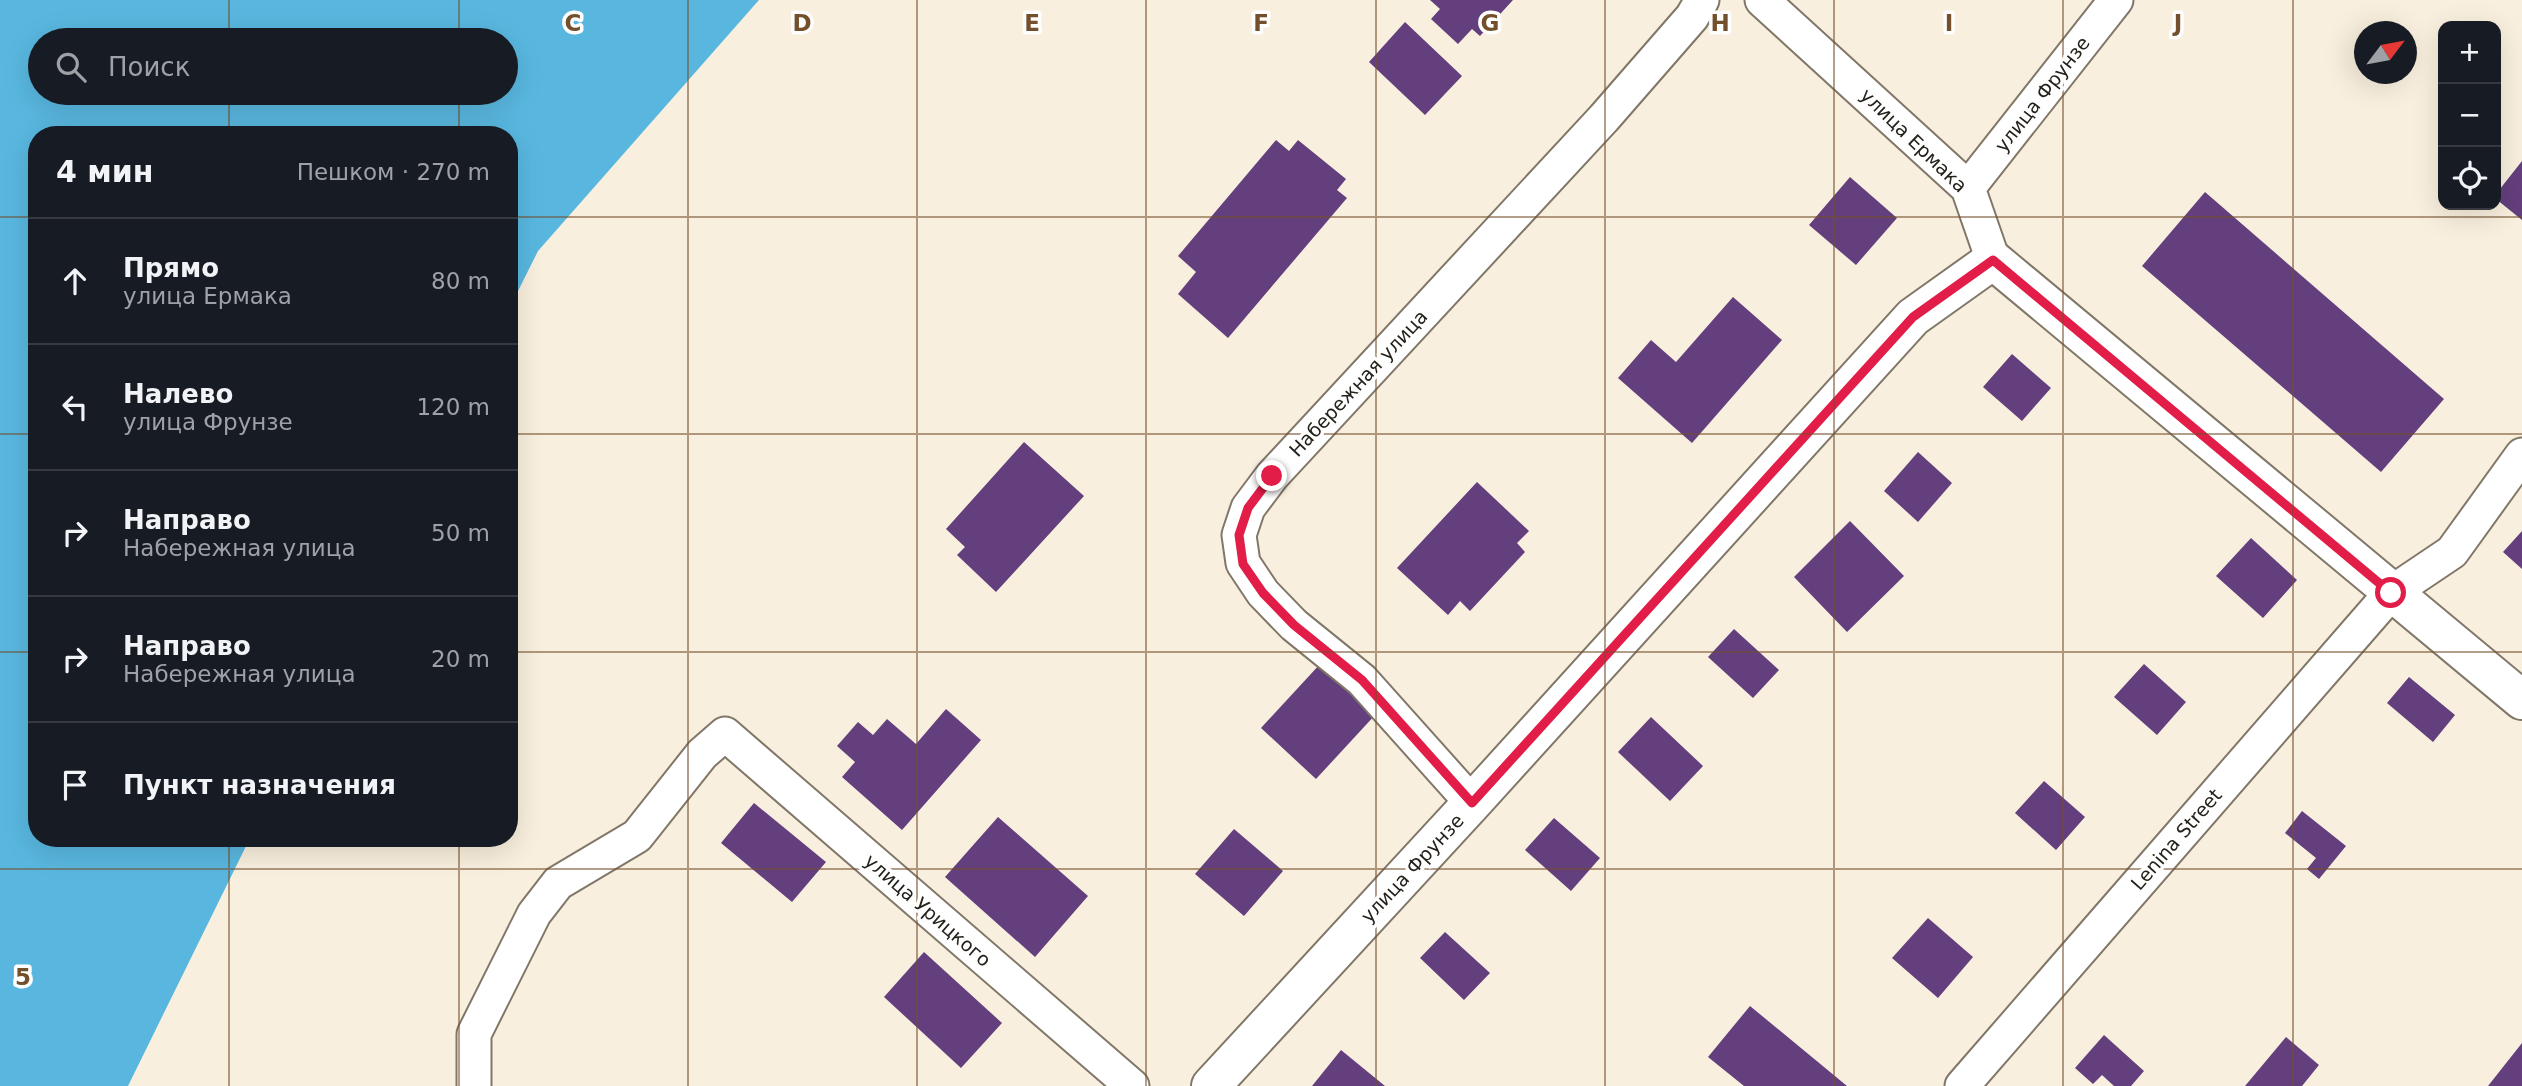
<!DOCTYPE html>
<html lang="ru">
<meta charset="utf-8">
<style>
body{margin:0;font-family:"DejaVu Sans",sans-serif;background:#20242c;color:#f1f3f6}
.controls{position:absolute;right:21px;top:21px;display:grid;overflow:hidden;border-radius:14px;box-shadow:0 7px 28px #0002}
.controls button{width:63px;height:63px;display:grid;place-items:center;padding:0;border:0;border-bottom:2px solid #363941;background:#171b24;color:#f1f3f6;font:35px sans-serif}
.compass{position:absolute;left:2354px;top:21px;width:63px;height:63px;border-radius:50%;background:#171b24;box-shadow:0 7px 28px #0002;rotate:58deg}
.stop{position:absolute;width:21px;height:21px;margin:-16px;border:5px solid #e11d48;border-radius:50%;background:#fff}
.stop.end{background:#e11d48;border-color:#fff;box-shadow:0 2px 7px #0008}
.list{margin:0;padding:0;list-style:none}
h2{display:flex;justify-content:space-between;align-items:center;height:91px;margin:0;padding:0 28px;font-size:30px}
h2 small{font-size:23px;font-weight:400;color:#9ea1a6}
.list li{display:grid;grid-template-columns:46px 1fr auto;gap:21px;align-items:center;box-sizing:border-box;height:126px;padding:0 28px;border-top:2px solid #363941}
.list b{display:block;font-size:26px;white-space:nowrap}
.list p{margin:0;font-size:23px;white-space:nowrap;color:#9ea1a6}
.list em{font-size:23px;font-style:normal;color:#9ea1a6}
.icon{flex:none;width:38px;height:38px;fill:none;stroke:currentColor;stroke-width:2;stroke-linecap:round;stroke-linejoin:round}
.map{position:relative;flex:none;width:2522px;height:1086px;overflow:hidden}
.search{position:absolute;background:#171b24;box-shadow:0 7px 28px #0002;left:28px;top:28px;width:490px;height:77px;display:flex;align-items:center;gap:18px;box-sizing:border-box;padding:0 24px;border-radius:38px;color:#9ea1a6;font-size:26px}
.panel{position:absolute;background:#171b24;box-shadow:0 7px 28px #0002;left:28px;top:126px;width:490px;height:721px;border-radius:28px}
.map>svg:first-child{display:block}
.water{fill:#59b7df;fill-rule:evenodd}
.building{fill:#633f7d}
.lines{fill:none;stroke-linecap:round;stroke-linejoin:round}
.street-casing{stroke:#807768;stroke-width:37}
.secondary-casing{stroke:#807768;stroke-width:42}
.street{stroke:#fff;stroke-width:33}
.secondary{stroke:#fff;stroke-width:38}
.route{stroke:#e11d48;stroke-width:9}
.grid{fill:none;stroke:#744f2b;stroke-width:2;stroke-opacity:0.55}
.labels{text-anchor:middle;stroke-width:7;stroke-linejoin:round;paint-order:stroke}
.street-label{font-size:19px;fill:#24211a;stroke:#fefefe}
.grid-label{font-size:23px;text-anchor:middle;font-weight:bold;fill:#744f2b;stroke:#fefefe;stroke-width:7;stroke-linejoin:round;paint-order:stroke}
</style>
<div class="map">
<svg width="2522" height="1086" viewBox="0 0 2522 1086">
<rect width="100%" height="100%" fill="#f9efde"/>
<!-- water -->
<path class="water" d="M0 0H759L538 251 509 309V135H37V838H250L128 1086H0ZM40 40H506V93H40Z"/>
<!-- building -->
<path class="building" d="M1430 0H1513L1480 36 1472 29 1458 44 1431 19 1440 9Z
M1405 22 1462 76 1425 115 1369 62Z
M1276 140 1289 151 1298 140 1346 179 1337 190 1347 198 1228 338 1178 294 1196 272 1178 256Z
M2522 161V220L2496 199V194Z
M1850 177 1897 218 1856 265 1809 225Z
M2205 192 2444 399 2381 472 2142 266Z
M1733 297 1782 340 1692 443 1618 378 1651 340 1676 362Z
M2012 354 2051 388 2022 421 1983 387Z
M1024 442 1084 496 996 592 957 555 965 547 946 529Z
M1918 452 1952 483 1918 522 1884 491Z
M1477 482 1529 531 1517 543 1525 552 1470 611 1460 601 1448 615 1397 568Z
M1850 521 1904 576 1847 632 1794 577Z
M2522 531V569L2503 552Z
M2251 538 2297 580 2263 618 2216 576Z
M1734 629 1779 670 1753 698 1708 657Z
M1321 663 1376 714 1316 779 1261 728Z
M2144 664 2186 702 2157 735 2114 697Z
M2409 677 2455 715 2433 742 2387 703Z
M946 709 981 740 902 830 842 777 855 762 837 746 858 722 873 735 887 719 916 744Z
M1651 717 1703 766 1670 801 1618 752Z
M2044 781 2085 817 2056 850 2015 813Z
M754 803 826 862 792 902 721 843Z
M2302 811 2346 846 2319 879 2307 869 2316 858 2285 833Z
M998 817 1088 896 1035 957 945 877Z
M1554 818 1600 858 1571 891 1525 850Z
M1234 829 1283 871 1244 916 1195 874Z
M1928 918 1973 957 1938 998 1892 958Z
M1445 932 1490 973 1464 1000 1420 958Z
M924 952 1002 1023 961 1068 884 997Z
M1750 1006 1847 1086H1744L1708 1057Z
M2104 1035 2144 1071 2131 1086H2114L2102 1075 2093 1084 2075 1068Z
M2286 1037 2319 1065 2302 1086H2245Z
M2522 1043V1086H2488Z
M1341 1050 1385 1086H1312Z"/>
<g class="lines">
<!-- street casing -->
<g class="street-casing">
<path id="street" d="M1762 0 1968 188 1993 260
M1968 188 2116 0
M1472 803 1362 680 1294 625 1263 593 1243 563 1239 535 1248 508 1272 476 1604 118 1692 17 1702 0
M474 1086V1034L534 914 558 883 637 836 702 754 725 734 1132 1086
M1962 1086 2391 593 2452 552 2522 455"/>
</g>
<!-- secondary casing -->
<g class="secondary-casing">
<path id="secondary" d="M1211 1086 1472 803 1913 317 1993 260 2522 700"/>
</g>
<!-- street -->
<use href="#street" class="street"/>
<!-- secondary -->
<use href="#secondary" class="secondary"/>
</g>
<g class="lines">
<!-- route -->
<path class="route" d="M1272 476 1248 508 1239 535 1243 564 1263 593 1294 625 1362 680 1472 803 1913 317 1993 260 2391 593"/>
</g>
<!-- grid -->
<path class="grid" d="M229 0V40M459 0V40M688 0V1086M917 0V1086M1146 0V1086M1376 0V1086M1605 0V1086M1834 0V1086M2063 0V1086M2293 0V1086M229 93V135M459 93V135M0 217H37M509 217H2522M0 434H37M509 434H2522M0 652H37M509 652H2522M229 838V1086M459 838V1086M0 869H2522"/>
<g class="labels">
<!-- street labels -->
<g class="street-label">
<text transform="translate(2042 94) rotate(-52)" y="7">улица Фрунзе</text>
<text transform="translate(1914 140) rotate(44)" y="7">улица Ермака</text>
<text transform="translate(1358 383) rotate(-47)" y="7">Набережная улица</text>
<text transform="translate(2176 839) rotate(-49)" y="7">Lenina Street</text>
<text transform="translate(1412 868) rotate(-47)" y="7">улица Фрунзе</text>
<text transform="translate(928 910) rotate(41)" y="7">улица Урицкого</text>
</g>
</g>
<g class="grid-label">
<text x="573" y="31">C</text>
<text x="802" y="31">D</text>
<text x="1032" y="31">E</text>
<text x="1261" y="31">F</text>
<text x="1490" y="31">G</text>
<text x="1720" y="31">H</text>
<text x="1949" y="31">I</text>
<text x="2178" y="31">J</text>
<text x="23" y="985">5</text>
</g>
</svg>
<div class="controls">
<button>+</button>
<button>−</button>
<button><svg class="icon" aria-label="locate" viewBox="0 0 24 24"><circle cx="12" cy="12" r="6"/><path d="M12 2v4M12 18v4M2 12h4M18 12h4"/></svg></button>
</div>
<svg class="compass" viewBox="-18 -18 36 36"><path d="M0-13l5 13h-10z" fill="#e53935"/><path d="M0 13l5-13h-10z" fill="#9ea1a6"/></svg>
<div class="stop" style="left:2391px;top:593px"></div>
<div class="stop end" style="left:1272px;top:476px"></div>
<div class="search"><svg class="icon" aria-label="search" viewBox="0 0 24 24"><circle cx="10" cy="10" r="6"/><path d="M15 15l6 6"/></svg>Поиск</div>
<section class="panel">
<h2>4 мин<small>Пешком · 270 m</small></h2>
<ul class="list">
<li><svg class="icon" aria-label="ahead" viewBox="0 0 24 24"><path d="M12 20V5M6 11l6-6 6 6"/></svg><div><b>Прямо</b><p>улица Ермака</p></div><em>80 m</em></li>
<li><svg class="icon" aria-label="left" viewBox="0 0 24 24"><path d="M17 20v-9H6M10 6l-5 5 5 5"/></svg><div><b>Налево</b><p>улица Фрунзе</p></div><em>120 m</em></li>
<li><svg class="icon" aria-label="right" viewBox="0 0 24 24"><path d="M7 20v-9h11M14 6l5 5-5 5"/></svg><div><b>Направо</b><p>Набережная улица</p></div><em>50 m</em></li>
<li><svg class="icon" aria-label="right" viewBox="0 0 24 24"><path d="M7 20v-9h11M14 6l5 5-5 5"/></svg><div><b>Направо</b><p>Набережная улица</p></div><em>20 m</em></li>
<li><svg class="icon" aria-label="arrive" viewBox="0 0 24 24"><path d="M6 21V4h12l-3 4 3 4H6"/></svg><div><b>Пункт назначения</b></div></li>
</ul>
</section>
</div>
